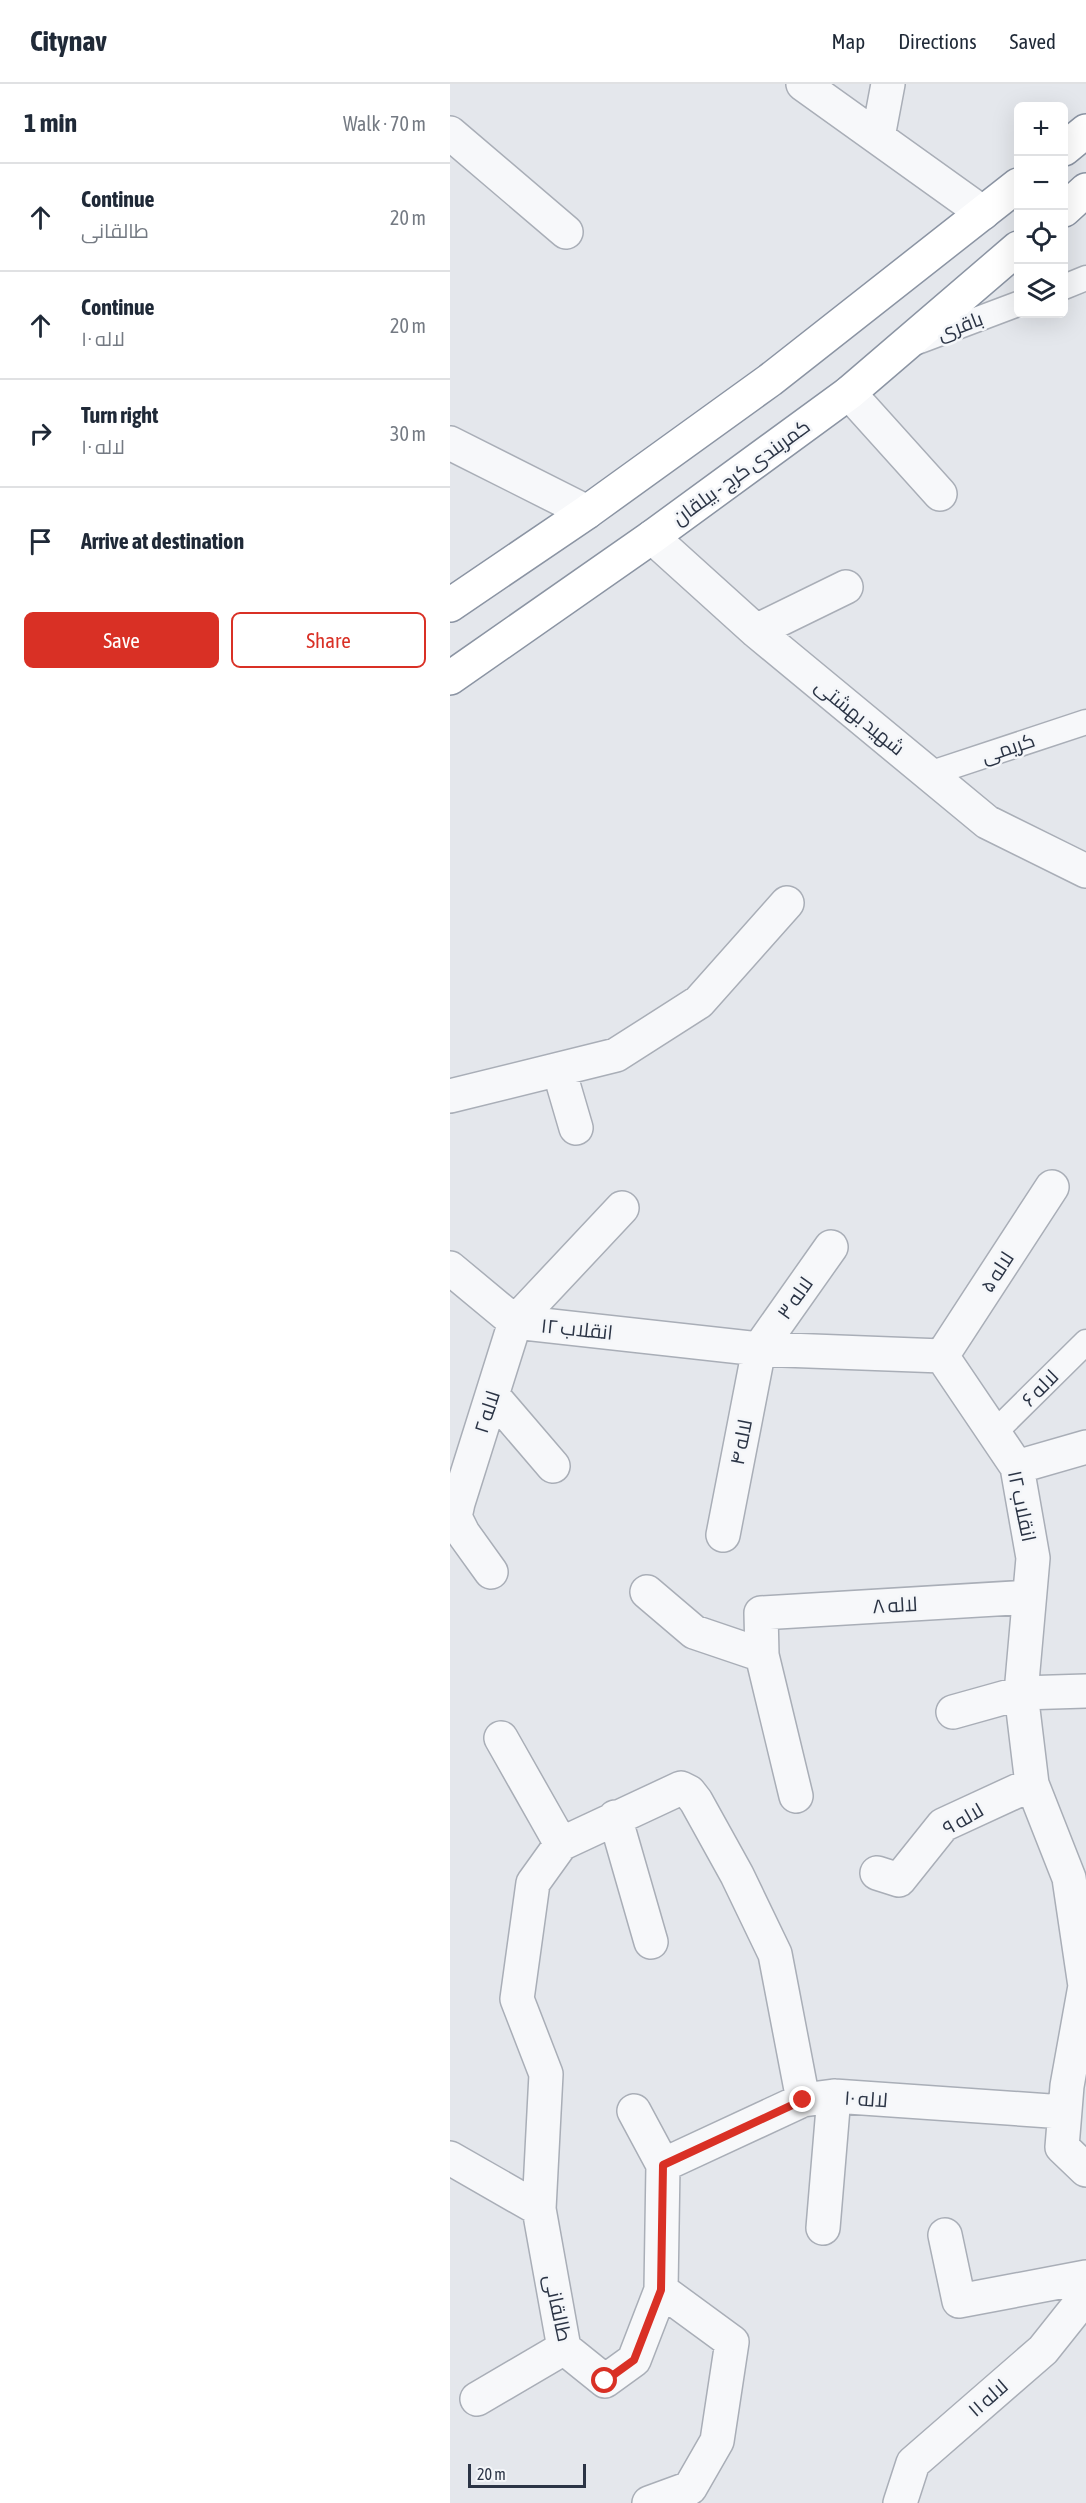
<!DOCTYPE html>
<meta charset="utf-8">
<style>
body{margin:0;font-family:"Asap Condensed",Cairo,sans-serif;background:#f2f2f3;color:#1f2937}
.controls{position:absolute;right:18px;top:18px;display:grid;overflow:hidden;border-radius:9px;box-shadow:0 6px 24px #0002}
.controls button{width:54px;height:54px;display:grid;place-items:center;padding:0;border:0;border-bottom:2px solid #e0e1e3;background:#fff;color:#1f2937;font:30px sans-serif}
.scale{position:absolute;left:18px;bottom:15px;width:118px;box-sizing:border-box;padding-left:6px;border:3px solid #2b3445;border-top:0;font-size:16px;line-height:21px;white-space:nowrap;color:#2b3445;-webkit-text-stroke:4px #f4f6f9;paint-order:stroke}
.stop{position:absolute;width:18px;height:18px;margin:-14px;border:4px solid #d93025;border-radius:50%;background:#fff}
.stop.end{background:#d93025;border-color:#fff;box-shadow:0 2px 6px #0008}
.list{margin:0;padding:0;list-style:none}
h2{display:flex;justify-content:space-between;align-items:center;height:78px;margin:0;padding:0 24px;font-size:26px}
h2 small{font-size:20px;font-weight:400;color:#747a83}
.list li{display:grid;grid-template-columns:39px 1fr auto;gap:18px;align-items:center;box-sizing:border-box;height:108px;padding:0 24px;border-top:2px solid #e0e1e3}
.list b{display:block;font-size:22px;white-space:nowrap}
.list p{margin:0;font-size:20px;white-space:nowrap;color:#747a83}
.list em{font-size:20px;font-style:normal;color:#747a83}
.actions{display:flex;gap:12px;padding:18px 24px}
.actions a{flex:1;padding:14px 0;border:2px solid #d93025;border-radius:9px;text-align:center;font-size:21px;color:#d93025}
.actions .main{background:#d93025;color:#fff}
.icon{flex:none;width:33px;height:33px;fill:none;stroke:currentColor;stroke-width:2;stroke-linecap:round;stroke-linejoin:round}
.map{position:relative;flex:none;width:636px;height:2419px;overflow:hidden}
header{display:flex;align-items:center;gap:36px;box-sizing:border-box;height:84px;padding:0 30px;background:#fff;border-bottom:2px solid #e0e1e3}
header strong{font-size:28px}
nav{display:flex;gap:33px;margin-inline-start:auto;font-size:21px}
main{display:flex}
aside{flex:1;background:#fff}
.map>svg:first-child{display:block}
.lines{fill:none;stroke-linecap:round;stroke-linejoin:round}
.lane-casing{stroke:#a9aeb7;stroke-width:27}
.street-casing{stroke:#a9aeb7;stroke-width:36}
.highway-casing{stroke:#8b94a3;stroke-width:36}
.lane{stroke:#f7f8fa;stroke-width:24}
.street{stroke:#f7f8fa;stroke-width:33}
.highway{stroke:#fff;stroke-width:33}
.route{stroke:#d93025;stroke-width:8}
.labels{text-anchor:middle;stroke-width:5;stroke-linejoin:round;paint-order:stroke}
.street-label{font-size:20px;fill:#2b3445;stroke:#f4f6f9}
</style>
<header>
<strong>Citynav</strong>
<nav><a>Map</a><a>Directions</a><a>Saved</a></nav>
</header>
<main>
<aside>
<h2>1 min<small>Walk · 70 m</small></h2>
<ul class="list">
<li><svg class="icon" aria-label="ahead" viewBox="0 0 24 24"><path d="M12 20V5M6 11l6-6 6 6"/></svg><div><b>Continue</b><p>طالقانی</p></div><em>20 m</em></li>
<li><svg class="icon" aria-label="ahead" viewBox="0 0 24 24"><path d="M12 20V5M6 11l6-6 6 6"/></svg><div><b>Continue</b><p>لاله ۱۰</p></div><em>20 m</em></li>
<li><svg class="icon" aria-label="right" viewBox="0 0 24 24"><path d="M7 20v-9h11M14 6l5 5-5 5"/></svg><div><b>Turn right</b><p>لاله ۱۰</p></div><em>30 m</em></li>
<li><svg class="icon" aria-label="arrive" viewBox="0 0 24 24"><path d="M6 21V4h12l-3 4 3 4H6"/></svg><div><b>Arrive at destination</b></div></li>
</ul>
<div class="actions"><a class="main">Save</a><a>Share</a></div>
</aside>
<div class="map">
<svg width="636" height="2419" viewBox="0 0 636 2419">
<rect width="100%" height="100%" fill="#e4e7ec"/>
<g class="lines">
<!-- lane casing -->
<g class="lane-casing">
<path id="lane" d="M614 203 636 194
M467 258 568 220
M479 690 636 638
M544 1349 636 1258"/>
</g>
<!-- street casing -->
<g class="street-casing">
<path id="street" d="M353 0 533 129
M0 49 116 148
M428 53 438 0
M399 309 490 410
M0 359 137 428
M202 453 306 547 537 738 636 787
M306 547 396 503
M109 986 126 1044
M0 1012 166 971 249 918 337 819
M0 1184 65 1238 309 1265 492 1272 567 1383 583 1474 571 1609 582 1700 619 1794 635 1902 617 2002 612 2063 636 2086
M492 1272 602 1103
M43 1312 103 1382
M567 1383 636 1363
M273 1451 309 1265 381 1163
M41 1488 13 1449 5 1433 8 1419 65 1238 172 1124
M197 1508 244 1548 312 1571
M503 1628 571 1609 636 1607
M51 1654 111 1760
M346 1712 312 1571 311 1529 579 1513
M165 1733 201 1858
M427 1789 449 1796 493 1741 582 1700
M184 2027 213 2081
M0 2074 89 2125 114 2264 155 2297 184 2276 211 2206 213 2081 353 2016 384 2012 614 2028
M89 2125 96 1990 67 1915 83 1799 111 1760 231 1704 239 1708 246 1717 287 1791 325 1870 353 2016
M373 2144 384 2012
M495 2151 509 2217 636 2193
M27 2315 114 2264
M199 2419 240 2404 267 2357 282 2258 211 2206
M450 2419 463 2379 593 2266 636 2212"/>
</g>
<!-- highway casing -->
<g class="highway-casing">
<path id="highway" d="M614 65 636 47
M614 126 636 106
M0 521 137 428 320 296 568 101
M0 594 202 453 399 309 568 164"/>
</g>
<!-- lane -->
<use href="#lane" class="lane"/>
<!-- street -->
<use href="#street" class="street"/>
<!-- highway -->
<use href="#highway" class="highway"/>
</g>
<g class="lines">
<!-- route -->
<path class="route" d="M155 2297 184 2276 211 2206 213 2081 353 2016"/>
</g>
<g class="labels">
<!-- street labels -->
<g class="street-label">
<text transform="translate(510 242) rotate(-21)" y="7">باقری</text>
<text transform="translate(291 388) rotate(-36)" y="7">کمربندی کرج - بیلقان</text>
<text transform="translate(410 633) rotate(39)" y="7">شهید بهشتی</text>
<text transform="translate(558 664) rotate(-19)" y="7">کریمی</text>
<text transform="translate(547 1188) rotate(-57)" y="7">لاله ۵</text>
<text transform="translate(345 1214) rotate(-55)" y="7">لاله ۳</text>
<text transform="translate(127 1245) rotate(6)" y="7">انقلاب ۱۲</text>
<text transform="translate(590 1304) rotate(-45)" y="7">لاله ۶</text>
<text transform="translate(37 1328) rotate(-72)" y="7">لاله ۲</text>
<text transform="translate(291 1358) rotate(-79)" y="7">لاله ۴</text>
<text transform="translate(572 1422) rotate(78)" y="7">انقلاب ۱۲</text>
<text transform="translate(445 1521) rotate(-3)" y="7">لاله ۸</text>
<text transform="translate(513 1735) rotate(-30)" y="7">لاله ۹</text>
<text transform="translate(416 2015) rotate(4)" y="7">لاله ۱۰</text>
<text transform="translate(108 2224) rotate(78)" y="7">طالقانی</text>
<text transform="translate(538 2314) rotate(-41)" y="7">لاله ۱۱</text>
</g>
</g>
</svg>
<div class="controls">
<button>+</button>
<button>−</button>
<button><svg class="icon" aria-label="locate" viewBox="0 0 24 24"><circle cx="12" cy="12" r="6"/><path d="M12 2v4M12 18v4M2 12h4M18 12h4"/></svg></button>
<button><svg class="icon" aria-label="layers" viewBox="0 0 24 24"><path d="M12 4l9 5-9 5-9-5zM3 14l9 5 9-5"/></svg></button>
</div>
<div class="scale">20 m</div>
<div class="stop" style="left:155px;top:2297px"></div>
<div class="stop end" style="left:353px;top:2016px"></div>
</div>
</main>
